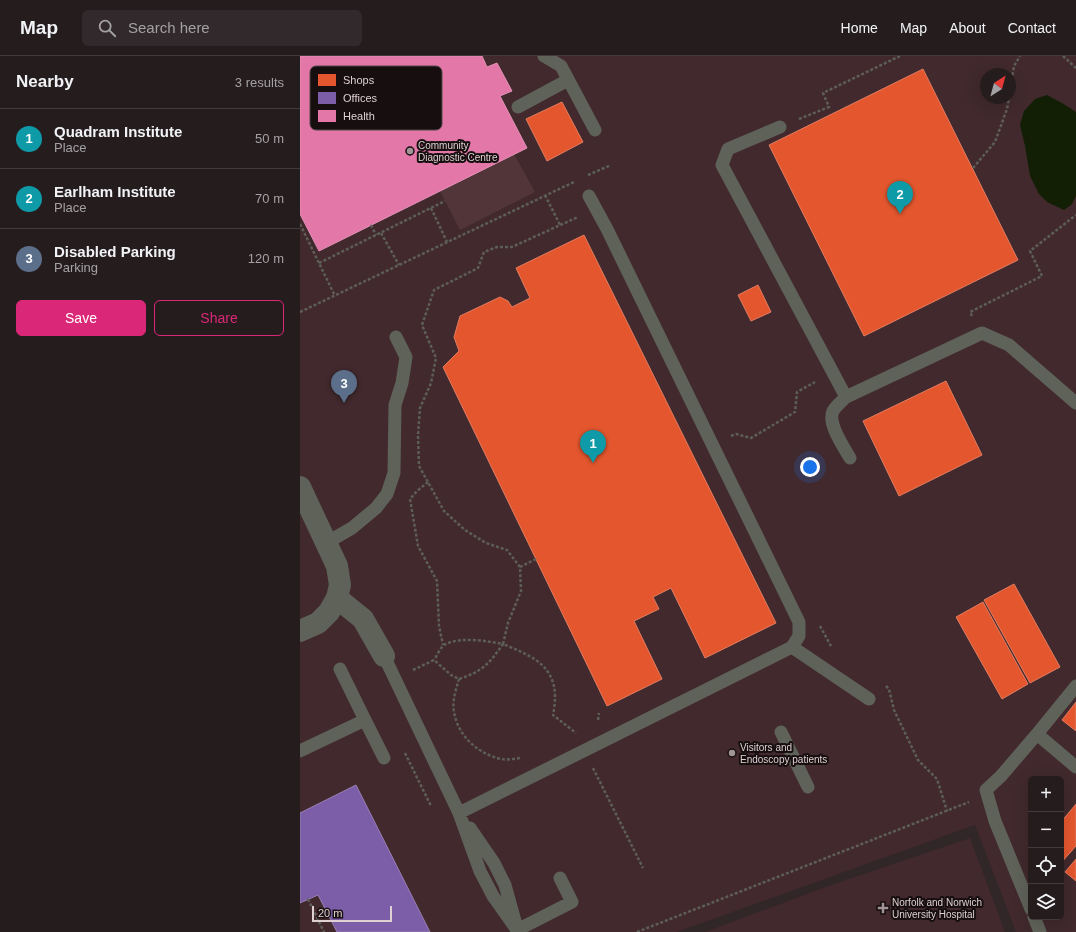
<!DOCTYPE html>
<meta charset="utf-8">
<style>
body{margin:0;font-family:Helvetica,sans-serif;background:#31292b;color:#f1f3f6}
.controls{position:absolute;right:12px;bottom:12px;display:grid;overflow:hidden;border-radius:6px;box-shadow:0 4px 16px #0002}
.controls button{width:36px;height:36px;display:grid;place-items:center;padding:0;border:0;border-bottom:1px solid #423a3c;background:#251c1e;color:#f1f3f6;font:20px sans-serif}
.compass{position:absolute;left:680px;top:12px;width:36px;height:36px;border-radius:50%;background:#251c1e;box-shadow:0 4px 16px #0002;rotate:36deg}
.scale{position:absolute;left:12px;bottom:10px;width:80px;box-sizing:border-box;padding-left:4px;border:2px solid #dfd1d3;border-top:0;font-size:11px;line-height:14px;white-space:nowrap;color:#dfd1d3;-webkit-text-stroke:3px #170e10;paint-order:stroke}
.you{position:absolute;left:510px;top:411px;width:14px;height:14px;margin:-10px;border:3px solid #fff;border-radius:50%;background:#1a73e8;box-shadow:0 0 0 6px #1a73e833}
.badge{display:grid;place-items:center;width:26px;height:26px;border-radius:50%;background:#db2777;color:#fff;font-size:13px;font-weight:700}
.pin{position:absolute;translate:-50% -33px;filter:drop-shadow(0 1px 2px #0008)}
.pin::after{content:'';position:absolute;top:21px;width:14px;height:12px;background:inherit;clip-path:polygon(0 0,100% 0,50% 100%)}
.list{margin:0;padding:0;list-style:none}
h2{display:flex;justify-content:space-between;align-items:center;height:52px;margin:0;padding:0 16px;font-size:17px}
h2 small{font-size:13px;font-weight:400;color:#a3a1a4}
.list li{display:grid;grid-template-columns:26px 1fr auto;gap:12px;align-items:center;box-sizing:border-box;height:60px;padding:0 16px;border-top:1px solid #423a3c}
.list b{display:block;font-size:15px;white-space:nowrap}
.list p{margin:0;font-size:13px;white-space:nowrap;color:#a3a1a4}
.list em{font-size:13px;font-style:normal;color:#a3a1a4}
.actions{display:flex;gap:8px;padding:12px 16px}
.actions a{flex:1;padding:9px 0;border:1px solid #db2777;border-radius:6px;text-align:center;font-size:14px;color:#db2777}
.actions .main{background:#db2777;color:#fff}
.icon{flex:none;width:22px;height:22px;fill:none;stroke:currentColor;stroke-width:2;stroke-linecap:round;stroke-linejoin:round}
.map{position:relative;flex:none;width:776px;height:876px;overflow:hidden}
header{display:flex;align-items:center;gap:24px;box-sizing:border-box;height:56px;padding:0 20px;background:#251c1e;border-bottom:1px solid #423a3c}
header strong{font-size:19px}
nav{display:flex;gap:22px;margin-inline-start:auto;font-size:14px}
.search{width:280px;height:36px;background:#31292b;display:flex;align-items:center;gap:10px;box-sizing:border-box;padding:0 14px;border-radius:6px;color:#a3a1a4;font-size:15px}
main{display:flex}
aside{flex:1;background:#251c1e}
.map>svg:first-child{display:block}
.built{fill:#41292d;fill-rule:evenodd}
.green{fill:#513539}
.water{fill:#121f04}
.shops{fill:#e4572e;stroke:#e27c60}
.offices{fill:#7b5ea7;stroke:#9980b4}
.health{fill:#e377a8;stroke:#e292b5}
.lines{fill:none;stroke-linecap:round;stroke-linejoin:round}
.path{stroke:#5e5e58;stroke-width:2.5;stroke-dasharray:3 2;stroke-linecap:butt}
.service{stroke:#5f6258;stroke-width:13}
.minor{stroke:#5f6258;stroke-width:22}
.poi-dot{fill:#a29597;stroke:#170e10;stroke-width:1.5}
.labels{text-anchor:middle;stroke-width:4;stroke-linejoin:round;paint-order:stroke}
.poi-label{font-size:10px;fill:#dfd1d3;stroke:#170e10;text-anchor:start}
.key{fill:#170e10;stroke:#53484a;stroke-width:1}
.key-label{font-size:11px;fill:#dfd1d3}
</style>
<header>
<strong>Map</strong>
<div class="search"><svg class="icon" aria-label="search" viewBox="0 0 24 24"><circle cx="10" cy="10" r="6"/><path d="M15 15l6 6"/></svg>Search here</div>
<nav><a>Home</a><a>Map</a><a>About</a><a>Contact</a></nav>
</header>
<main>
<aside>
<h2>Nearby<small>3 results</small></h2>
<ul class="list">
<li><span class="badge" style="background:#0f9aa8">1</span><div><b>Quadram Institute</b><p>Place</p></div><em>50 m</em></li>
<li><span class="badge" style="background:#0f9aa8">2</span><div><b>Earlham Institute</b><p>Place</p></div><em>70 m</em></li>
<li><span class="badge" style="background:#5c6f8a">3</span><div><b>Disabled Parking</b><p>Parking</p></div><em>120 m</em></li>
</ul>
<div class="actions"><a class="main">Save</a><a>Share</a></div>
</aside>
<div class="map">
<svg width="776" height="876" viewBox="0 0 776 876">
<rect width="100%" height="100%" fill="#312628"/>
<!-- built -->
<path class="built" d="M0 0H776V876H716L675 769 377 876H0ZM686 18H710V42H686ZM731 723H761V861H731Z
M670 782 705 876H405L534 828Z"/>
<!-- green -->
<path class="green" d="M214 98 235 136 160 174 140 135Z"/>
<!-- water -->
<path class="water" d="M747 39 762 47 776 56V140L772 148 764 154 747 146 739 138 730 120 725 90 720 69 724 55 735 43Z"/>
<!-- shops -->
<path class="shops" d="M623 13 718 204 564 280 469 89Z
M262 46 283 86 247 105 226 63Z
M284 179 476 567 405 602 371 532 353 541 359 553 334 565 362 623 307 650 143 311 159 295 154 281 160 260 200 241 208 245 212 251 230 242 216 212Z
M458 229 471 256 451 265 438 239Z
M646 325 682 399 599 440 563 365Z
M714 528 760 611 730 627 684 544Z
M683 546 728 628 702 643 656 561Z
M776 646V675L762 664Z
M776 748V790L761 807V766Z
M776 803V825L765 816Z"/>
<!-- offices -->
<path class="offices" d="M56 729 130 876H37L18 839 0 847V757Z"/>
<!-- health -->
<path class="health" d="M0 0H182L187 11 197 7 212 35 200 40 227 92 19 195 0 158Z"/>
<g class="lines">
<!-- path -->
<path class="path" d="M763 0 776 12
M710 34 714 10 720 0
M499 63 529 51 523 37 600 0
M673 112 695 86 707 53 709 42
M288 119 311 109
M245 139 260 169
M131 152 147 186
M0 168 35 240
M71 169 76 179
M81 177 99 209
M19 207 145 145
M0 256 274 126
M672 260 670 256 742 220 730 195 776 159
M431 380 436 378 451 382 495 356 497 336 515 326
M128 426 117 435 110 443 118 490 137 525 139 570 143 589
M236 503 220 511 221 535 208 567 203 588C229 599 255 608 255 641 255 647 254 654 253 659L276 677
M220 511 207 494 186 487 165 474 144 455 119 410 118 379 120 352 131 327 136 302 122 269 134 234 178 212 184 196 197 191H212L278 161
M520 570 532 592
M113 614 134 604 151 619 159 623C183 615 189 608 203 588 187 585 159 580 144 589 140 592 137 600 134 604
M159 623C156 633 152 645 154 656 158 680 178 698 201 703 207 704 214 703 220 702
M586 630 589 633 594 654 618 704 637 723 647 755
M298 664 299 657
M105 697 131 750
M293 712 343 812
M8 843 24 876
M337 876 669 746"/>
<!-- service -->
<path class="service" d="M244 0 261 10 295 74
M218 51 268 24
M480 71 428 93 422 109 546 341C542 345 536 350 533 355 527 368 544 391 550 402
M546 341 682 277 709 289 776 347
M26 487 52 472 76 452 87 438 94 417 95 349 102 327 106 301 96 281
M492 591 569 643
M84 600 159 757 180 815 193 840 217 874
M40 613 65 664
M776 630 737 678 776 711
M481 676 508 731
M0 695 65 664 84 702
M159 757 492 591 499 580V566L307 173 289 140
M170 772 194 807 205 829 215 865
M731 853 695 765 686 734 701 720 737 678
M734 861 740 876
M217 874 272 846 260 822"/>
<!-- minor -->
<path class="minor" d="M0 431 37 510 40 529 37 542 29 556 18 567 0 575
M37 542 63 563 84 600"/>
</g>
<!-- markers -->
<g class="poi-dot">
<circle cx="110" cy="95" r="4"/>
<circle cx="432" cy="697" r="4"/>
<path d="M581 846h4v4h4v4h-4v4h-4v-4h-4v-4h4z"/>
</g>
<g class="labels">
<!-- poi labels -->
<g class="poi-label">
<text x="118" y="93">Community<tspan x="118" dy="12">Diagnostic Centre</tspan></text>
<text x="440" y="695">Visitors and<tspan x="440" dy="12">Endoscopy patients</tspan></text>
<text x="592" y="850">Norfolk and Norwich<tspan x="592" dy="12">University Hospital</tspan></text>
</g>
</g>
<!-- legend -->
<rect x="10" y="10" width="132" height="64" rx="6" class="key"/>
<rect x="18" y="18" width="18" height="12" fill="#e4572e"/>
<rect x="18" y="36" width="18" height="12" fill="#7b5ea7"/>
<rect x="18" y="54" width="18" height="12" fill="#e377a8"/>
<g class="key-label">
<text x="43" y="28">Shops</text>
<text x="43" y="46">Offices</text>
<text x="43" y="64">Health</text>
</g>
</svg>
<div class="controls">
<button>+</button>
<button>−</button>
<button><svg class="icon" aria-label="locate" viewBox="0 0 24 24"><circle cx="12" cy="12" r="6"/><path d="M12 2v4M12 18v4M2 12h4M18 12h4"/></svg></button>
<button><svg class="icon" aria-label="layers" viewBox="0 0 24 24"><path d="M12 4l9 5-9 5-9-5zM3 14l9 5 9-5"/></svg></button>
</div>
<svg class="compass" viewBox="-18 -18 36 36"><path d="M0-13l5 13h-10z" fill="#e53935"/><path d="M0 13l5-13h-10z" fill="#a3a1a4"/></svg>
<div class="scale">20 m</div>
<div class="you"></div>
<div class="pin badge" style="left:293px;top:407px;background:#0f9aa8">1</div>
<div class="pin badge" style="left:600px;top:158px;background:#0f9aa8">2</div>
<div class="pin badge" style="left:44px;top:347px;background:#5c6f8a">3</div>
</div>
</main>
